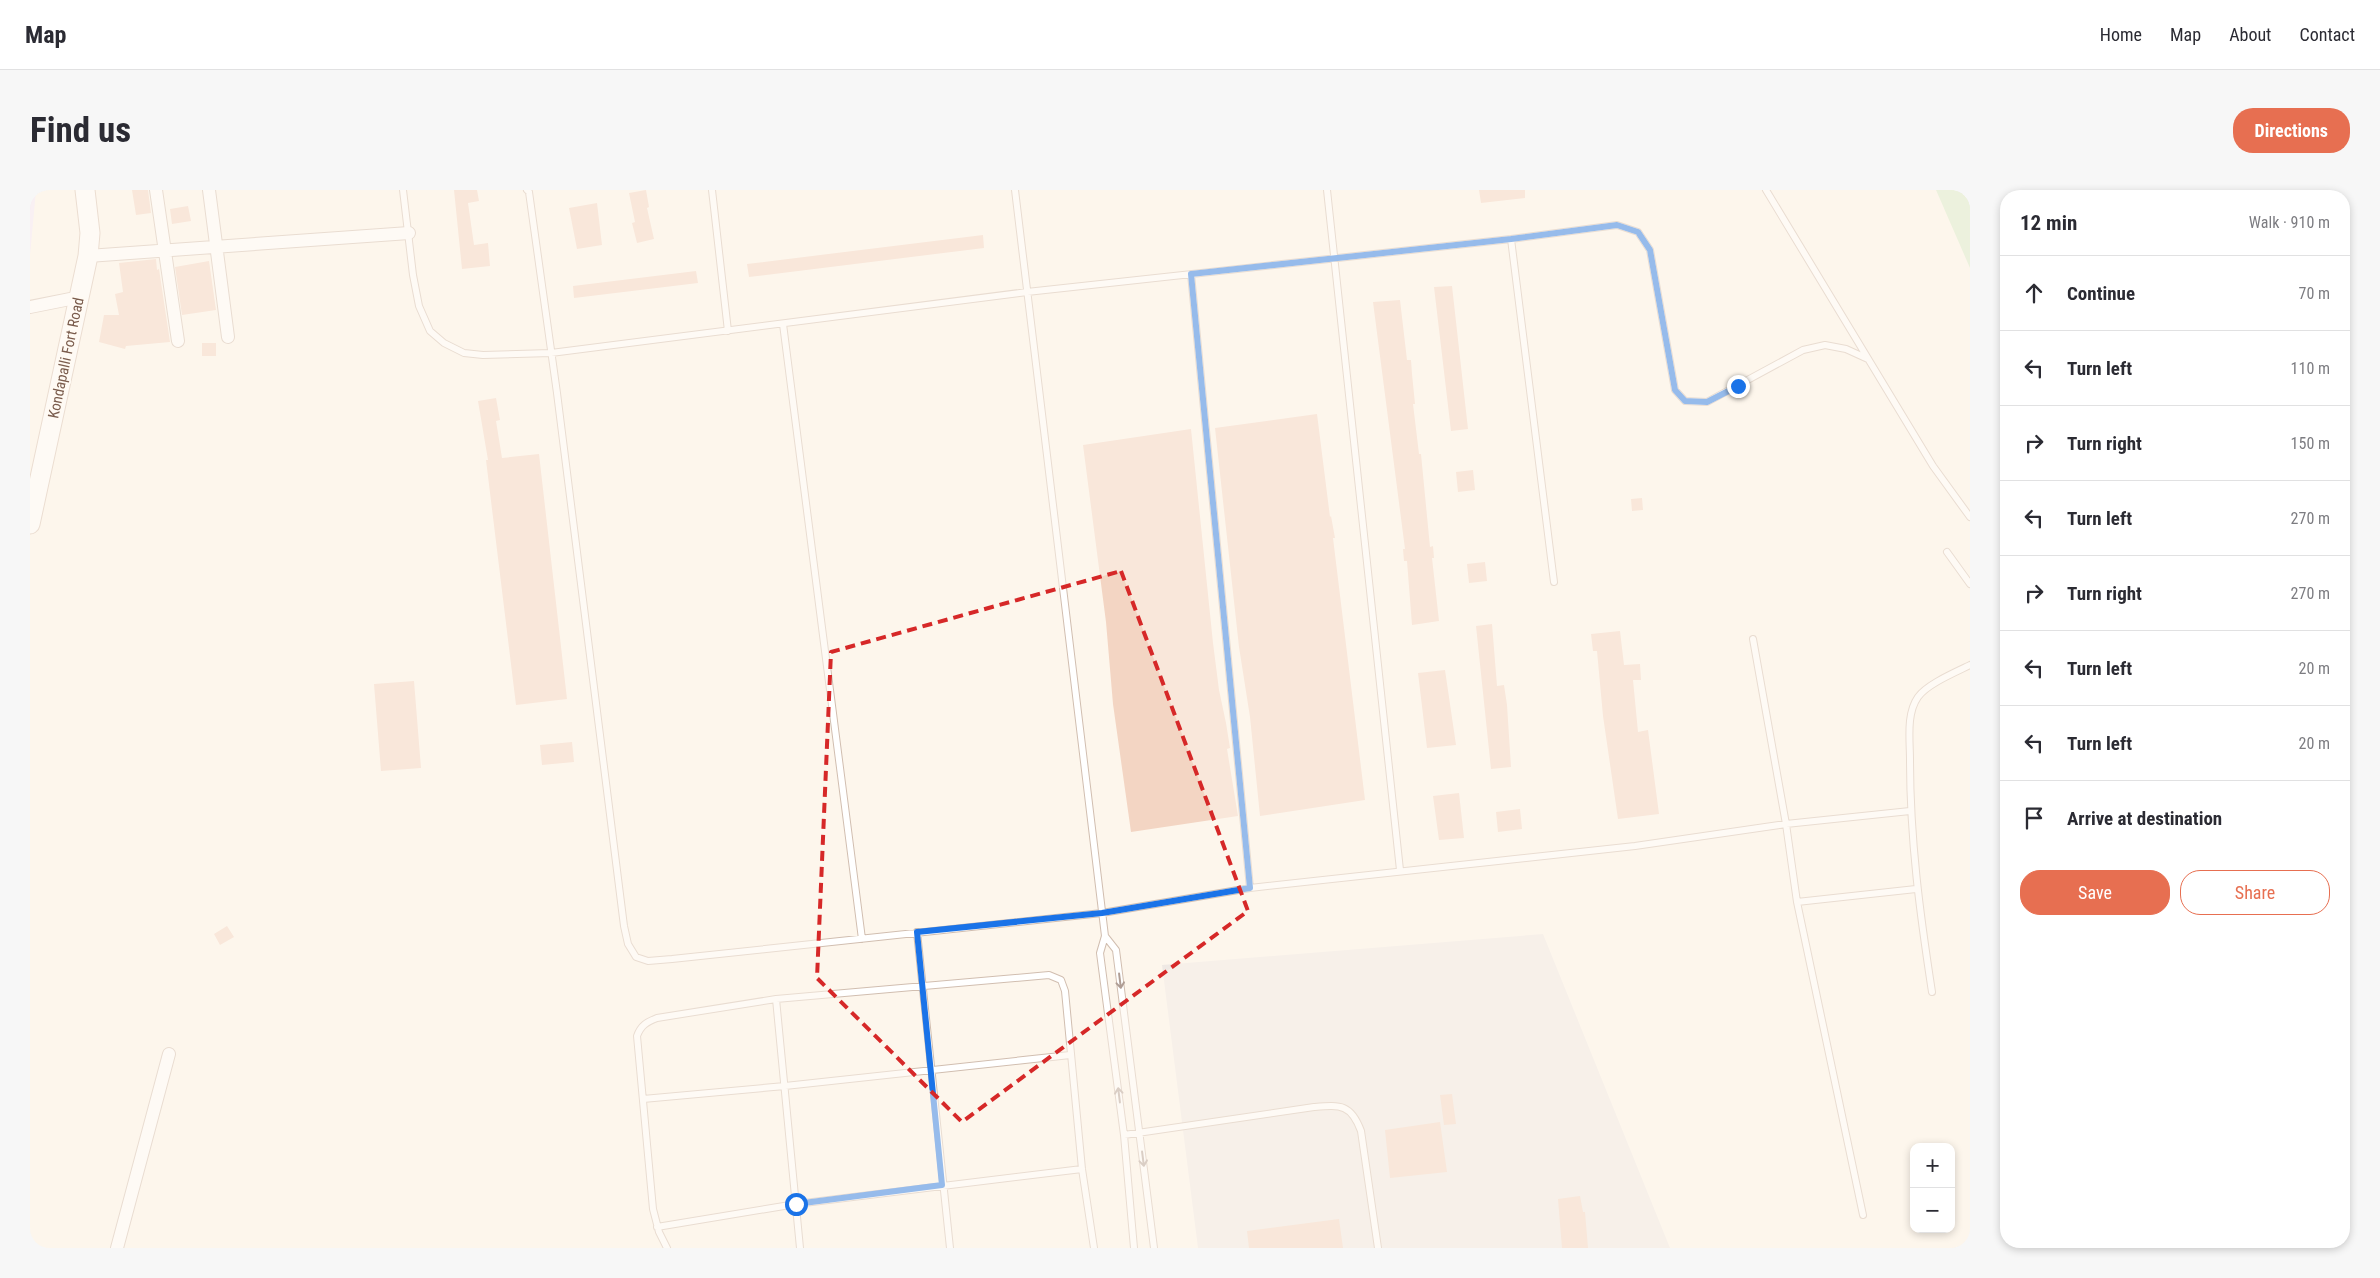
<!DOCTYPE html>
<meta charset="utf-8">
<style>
body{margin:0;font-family:"Roboto Condensed",sans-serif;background:#f7f7f7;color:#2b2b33}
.controls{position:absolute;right:15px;bottom:15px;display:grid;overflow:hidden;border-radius:10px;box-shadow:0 2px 8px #0003}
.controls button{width:45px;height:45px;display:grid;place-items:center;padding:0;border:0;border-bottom:1px solid #e1e1e2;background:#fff;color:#2b2b33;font:25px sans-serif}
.stop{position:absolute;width:15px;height:15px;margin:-11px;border:4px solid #1a73e8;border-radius:50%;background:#fff}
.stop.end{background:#1a73e8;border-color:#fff;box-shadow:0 1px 5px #0008}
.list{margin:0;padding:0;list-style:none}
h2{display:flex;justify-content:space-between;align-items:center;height:65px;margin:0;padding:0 20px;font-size:21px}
h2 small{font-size:16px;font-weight:400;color:#7c7c81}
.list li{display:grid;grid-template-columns:32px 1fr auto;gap:15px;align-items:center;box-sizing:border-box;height:75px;padding:0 20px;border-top:1px solid #e1e1e2}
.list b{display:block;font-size:19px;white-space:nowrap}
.list em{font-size:16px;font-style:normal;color:#7c7c81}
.actions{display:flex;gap:10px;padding:15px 20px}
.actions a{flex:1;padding:11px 0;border:1px solid #e76f51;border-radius:20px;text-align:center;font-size:18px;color:#e76f51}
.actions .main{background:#e76f51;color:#fff}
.icon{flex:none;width:28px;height:28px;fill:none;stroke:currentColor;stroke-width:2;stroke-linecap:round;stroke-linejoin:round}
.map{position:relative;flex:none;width:1940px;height:1058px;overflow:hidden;border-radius:20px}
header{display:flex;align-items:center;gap:30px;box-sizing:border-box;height:70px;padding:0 25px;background:#fff;border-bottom:1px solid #e1e1e2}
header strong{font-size:24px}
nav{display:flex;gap:28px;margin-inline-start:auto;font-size:18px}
.intro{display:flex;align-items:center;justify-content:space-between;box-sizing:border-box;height:120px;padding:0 30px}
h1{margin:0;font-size:35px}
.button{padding:12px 22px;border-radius:20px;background:#e76f51;color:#fff;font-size:18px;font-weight:700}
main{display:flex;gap:30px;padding:0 30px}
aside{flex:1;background:#fff;border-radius:20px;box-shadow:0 2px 8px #0003}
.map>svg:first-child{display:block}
.industrial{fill:#efe9e4}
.education{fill:#f3e8fa}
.green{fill:#d8ecc9}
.building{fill:#f3d5c3}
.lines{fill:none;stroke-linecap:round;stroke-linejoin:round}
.service-casing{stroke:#d1beb0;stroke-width:8}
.minor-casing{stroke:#d1beb0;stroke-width:14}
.secondary-casing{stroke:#d6c0b0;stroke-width:21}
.service{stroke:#fff;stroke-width:6}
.minor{stroke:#fff;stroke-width:12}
.secondary{stroke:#fff;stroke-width:19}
.oneway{stroke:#af9d94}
.route{stroke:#1a73e8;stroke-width:6}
.marked{fill:none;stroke:#d62828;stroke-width:4;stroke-dasharray:10 6;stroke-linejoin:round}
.labels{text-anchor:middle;stroke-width:4;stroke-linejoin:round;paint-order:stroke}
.street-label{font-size:15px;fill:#7a5c4d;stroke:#fffaf3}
</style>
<header>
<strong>Map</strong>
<nav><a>Home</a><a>Map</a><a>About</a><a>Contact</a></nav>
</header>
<div class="intro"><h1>Find us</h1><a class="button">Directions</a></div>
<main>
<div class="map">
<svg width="1940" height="1058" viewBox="0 0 1940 1058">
<rect width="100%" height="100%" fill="#fdf6ec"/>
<!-- industrial -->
<path class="industrial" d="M1513 744 1640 1058H1168L1132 775Z"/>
<!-- education -->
<path class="education" d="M0 0H6L0 65Z"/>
<!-- green -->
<path class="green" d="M1906 0H1940V78Z"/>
<!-- building -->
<path class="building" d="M102 0H118L121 23 106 25Z
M424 0H447L449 11 438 13 444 55 458 53 460 76 432 79Z
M616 0 619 17 617 18 624 49 607 53 602 33 605 32 599 3Z
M1449 0H1495V8L1451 13Z
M567 13 572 55 547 59 539 18Z
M158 16 161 31 142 34 140 19Z
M953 45 954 58 719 87 717 74Z
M126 69 127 80 129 79 140 152 96 156 95 159 69 152 74 125H89L85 104 93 102 89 73Z
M179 71 186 120 152 125 145 77Z
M666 81 668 93 544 108 543 96Z
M1422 96 1438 239 1421 241 1404 97Z
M1370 110 1377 170H1381L1382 184 1385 214H1383L1389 264H1391L1400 357 1403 356 1404 368H1402L1409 431 1382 435 1377 371H1374L1373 359H1375L1343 112Z
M172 153H186V166H172Z
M466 208 470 230 466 231 472 268 509 264 537 509 486 515 456 270H458L448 211Z
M1287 224 1300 327 1301 326 1305 348H1303L1335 610 1230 626 1220 527 1209 457 1185 238Z
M1161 239 1183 453 1189 500 1196 533 1200 558 1197 559 1208 626 1101 642 1083 514 1076 432 1053 255Z
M1443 280 1445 300 1428 302 1426 282Z
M1612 308 1613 320 1602 321 1601 309Z
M1455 372 1457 391 1439 393 1437 374Z
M1462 434 1467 496 1474 495 1477 515 1481 577 1461 579 1446 436Z
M1590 441 1594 475 1610 474 1611 490H1603L1608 542 1618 540 1629 624 1588 629 1573 526 1567 461H1563L1561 444Z
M1415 480 1426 555 1397 558 1388 483Z
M384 491 391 578 351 581 344 494Z
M542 552 544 572 512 575 510 555Z
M1429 603 1434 648 1409 650 1403 606Z
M1490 619 1492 639 1468 642 1466 622Z
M197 736 204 747 190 755 184 744Z
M1422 904 1426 934 1414 935 1410 905Z
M1410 932 1417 982 1360 988 1355 940Z
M1550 1006 1553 1022H1555L1558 1058H1532L1528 1009Z
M1309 1029 1313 1058H1219L1217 1041Z"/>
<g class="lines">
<!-- service casing -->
<g class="service-casing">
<path id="service" d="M373 0 383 85 389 116 400 141 414 153 434 163 453 165 521 163 997 102 1481 49 1587 35 1608 42 1620 60 1645 200 1655 211 1677 212 1773 160 1795 155 1816 159 1838 169
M497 0 499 2 527 203 594 736 598 754 606 767 618 771 642 769 1072 723 1220 698 1605 656 1756 634 1880 621
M682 0 698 141
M985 0 1075 746 1070 763 1094 945 1104 1058
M1297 0 1370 680
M1736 0 1903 276 1940 327
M1481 49 1524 392
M1161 84 1220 698
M753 134 832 749
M1917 362 1940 394
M1723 449 1756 634 1767 712 1833 1025
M1767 712 1886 699
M887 742 920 1058
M1075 746 1086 760 1124 1058
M1902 802C1890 724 1880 650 1880 570 1880 550 1876 524 1888 507 1897 494 1926 482 1940 475
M746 809 770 1058
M613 909 755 896 1040 865
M1094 945 1284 917C1311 915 1321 914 1331 941L1348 1058
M627 1037 766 1014 1052 979
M637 1058 629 1042 623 1019 607 846C611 835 617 832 627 828L746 809 1019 785 1031 790 1035 801 1052 979 1064 1058"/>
</g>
<!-- minor casing -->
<g class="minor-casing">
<path id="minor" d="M126 0 148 151
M179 0 198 147
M58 66 379 43
M0 117 50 107
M87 1058 139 864"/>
</g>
<!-- secondary casing -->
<g class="secondary-casing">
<path id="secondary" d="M0 334 58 66 60 43 55 0"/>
</g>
<!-- service -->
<use href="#service" class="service"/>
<!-- minor -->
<use href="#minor" class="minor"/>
<!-- secondary -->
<use href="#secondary" class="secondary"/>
</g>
<!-- one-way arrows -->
<defs><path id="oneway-shaft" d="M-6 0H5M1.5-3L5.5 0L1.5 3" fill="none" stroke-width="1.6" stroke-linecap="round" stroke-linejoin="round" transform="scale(1.25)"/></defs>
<g class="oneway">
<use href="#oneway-shaft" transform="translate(1090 791) rotate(83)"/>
<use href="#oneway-shaft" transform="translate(1089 905) rotate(-97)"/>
<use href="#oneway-shaft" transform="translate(1113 969) rotate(83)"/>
</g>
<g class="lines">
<!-- route -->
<path class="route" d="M766 1014 912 995 887 742 1072 723 1220 698 1161 84 1481 49 1587 35 1608 42 1620 60 1645 200 1655 211 1677 212 1708 196"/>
</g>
<!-- marked area -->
<path d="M0 0H1940V1058H0ZM1091 381 1218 721 932 932 787 788 801 462Z" fill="#fdf6ec" fill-opacity=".55" fill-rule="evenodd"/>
<path class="marked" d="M1091 381 1218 721 932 932 787 788 801 462Z"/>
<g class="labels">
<!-- street labels -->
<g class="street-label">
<text transform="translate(36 168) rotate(-78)" y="5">Kondapalli Fort Road</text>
</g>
</g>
</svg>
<div class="controls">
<button>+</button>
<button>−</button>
</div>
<div class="stop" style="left:766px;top:1014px"></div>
<div class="stop end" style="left:1708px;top:196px"></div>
</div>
<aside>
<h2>12 min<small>Walk · 910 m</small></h2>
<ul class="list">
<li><svg class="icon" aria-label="ahead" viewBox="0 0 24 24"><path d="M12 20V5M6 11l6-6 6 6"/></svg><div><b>Continue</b></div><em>70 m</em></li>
<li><svg class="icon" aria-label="left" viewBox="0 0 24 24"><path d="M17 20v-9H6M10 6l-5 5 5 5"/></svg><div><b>Turn left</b></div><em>110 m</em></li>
<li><svg class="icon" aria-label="right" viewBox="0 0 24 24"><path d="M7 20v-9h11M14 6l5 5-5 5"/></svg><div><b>Turn right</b></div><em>150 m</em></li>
<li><svg class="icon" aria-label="left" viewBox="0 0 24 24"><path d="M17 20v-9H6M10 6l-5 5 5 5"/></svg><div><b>Turn left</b></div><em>270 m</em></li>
<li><svg class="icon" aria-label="right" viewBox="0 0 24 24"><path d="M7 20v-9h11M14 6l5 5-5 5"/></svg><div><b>Turn right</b></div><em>270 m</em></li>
<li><svg class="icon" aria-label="left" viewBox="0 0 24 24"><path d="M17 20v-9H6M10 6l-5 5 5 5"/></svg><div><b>Turn left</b></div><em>20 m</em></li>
<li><svg class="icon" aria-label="left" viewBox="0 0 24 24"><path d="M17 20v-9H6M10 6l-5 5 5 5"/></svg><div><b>Turn left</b></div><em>20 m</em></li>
<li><svg class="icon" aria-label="arrive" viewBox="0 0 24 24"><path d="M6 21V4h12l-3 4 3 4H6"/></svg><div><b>Arrive at destination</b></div></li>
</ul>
<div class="actions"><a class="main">Save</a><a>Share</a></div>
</aside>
</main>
